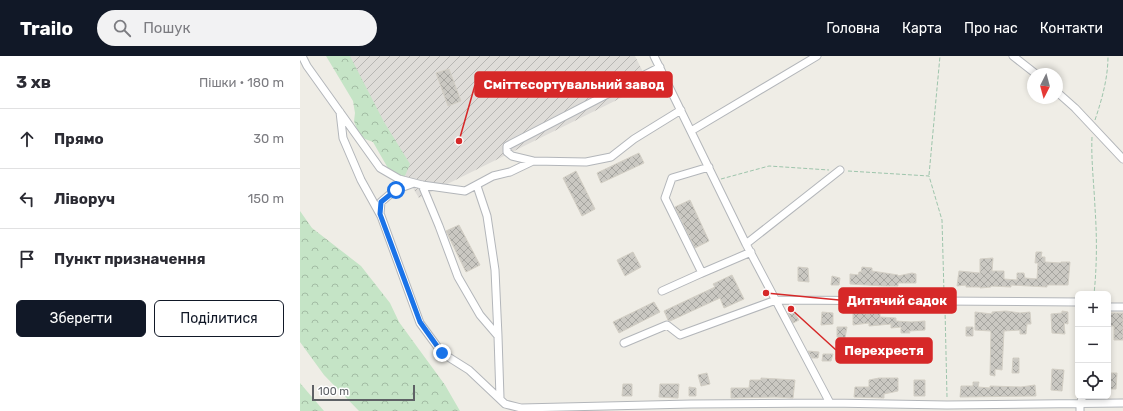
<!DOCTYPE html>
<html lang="uk">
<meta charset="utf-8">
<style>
body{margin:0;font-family:Rubik,sans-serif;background:#f2f2f3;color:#2b2b33}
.controls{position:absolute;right:12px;bottom:12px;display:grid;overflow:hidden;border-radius:6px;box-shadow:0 2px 6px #0003}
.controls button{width:36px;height:36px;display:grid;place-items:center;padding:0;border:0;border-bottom:1px solid #e1e1e2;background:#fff;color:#2b2b33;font:20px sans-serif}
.compass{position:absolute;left:727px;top:12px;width:36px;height:36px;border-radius:50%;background:#fff;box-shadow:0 2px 6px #0003;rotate:186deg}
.scale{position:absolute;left:12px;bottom:10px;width:103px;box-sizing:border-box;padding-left:4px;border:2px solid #5e6165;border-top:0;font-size:11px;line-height:14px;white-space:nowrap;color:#5e6165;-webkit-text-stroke:3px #fff;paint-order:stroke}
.stop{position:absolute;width:12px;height:12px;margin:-9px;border:3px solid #1a73e8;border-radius:50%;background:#fff}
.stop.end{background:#1a73e8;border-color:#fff;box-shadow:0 1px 4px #0008}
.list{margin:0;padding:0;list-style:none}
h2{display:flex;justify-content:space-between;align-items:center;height:52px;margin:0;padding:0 16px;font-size:17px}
h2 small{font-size:13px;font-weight:400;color:#7c7c81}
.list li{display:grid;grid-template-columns:26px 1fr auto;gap:12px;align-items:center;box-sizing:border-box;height:60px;padding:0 16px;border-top:1px solid #e1e1e2}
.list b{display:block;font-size:15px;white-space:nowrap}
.list em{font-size:13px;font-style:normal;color:#7c7c81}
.actions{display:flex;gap:8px;padding:12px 16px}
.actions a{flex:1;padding:9px 0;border:1px solid #111827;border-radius:6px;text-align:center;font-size:14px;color:#111827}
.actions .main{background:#111827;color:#fff}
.icon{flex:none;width:22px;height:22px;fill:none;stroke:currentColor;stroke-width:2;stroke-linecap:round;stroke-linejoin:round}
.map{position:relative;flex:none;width:823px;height:355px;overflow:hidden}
header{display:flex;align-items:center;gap:24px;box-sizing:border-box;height:56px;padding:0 20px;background:#111827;color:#fff}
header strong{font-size:19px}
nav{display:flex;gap:22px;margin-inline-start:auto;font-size:14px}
.search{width:280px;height:36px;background:#f2f2f3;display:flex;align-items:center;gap:10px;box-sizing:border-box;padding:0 14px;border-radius:22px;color:#7c7c81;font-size:15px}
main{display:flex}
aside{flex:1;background:#fff}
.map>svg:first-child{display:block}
.industrial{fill:url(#industrial-furrows)}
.forest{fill:url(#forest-crowns)}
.building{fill:url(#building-cross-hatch);stroke:#d3cfc5}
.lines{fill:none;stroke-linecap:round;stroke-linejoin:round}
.minor-casing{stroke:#b3b6ba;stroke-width:9}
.path{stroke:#9ec5ac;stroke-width:1;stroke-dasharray:4 2;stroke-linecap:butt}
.minor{stroke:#fff;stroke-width:7}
.route{stroke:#1a73e8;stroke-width:5}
.leader{fill:none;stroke:#d62828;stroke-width:1.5}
.callout-dot{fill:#d62828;stroke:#fff;stroke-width:1.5}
.callout{fill:#d62828;stroke:#d62828;stroke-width:1.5}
.callout-label{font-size:13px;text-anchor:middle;font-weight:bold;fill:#fff}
</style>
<header>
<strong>Trailo</strong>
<div class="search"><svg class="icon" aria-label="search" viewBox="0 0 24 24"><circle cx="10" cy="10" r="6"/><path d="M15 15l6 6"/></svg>Пошук</div>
<nav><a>Головна</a><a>Карта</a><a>Про нас</a><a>Контакти</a></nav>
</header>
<main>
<aside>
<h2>3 хв<small>Пішки · 180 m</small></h2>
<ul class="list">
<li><svg class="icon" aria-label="ahead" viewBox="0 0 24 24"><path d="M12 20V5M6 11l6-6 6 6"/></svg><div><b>Прямо</b></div><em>30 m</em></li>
<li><svg class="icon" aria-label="left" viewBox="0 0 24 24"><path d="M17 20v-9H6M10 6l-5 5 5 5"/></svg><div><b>Ліворуч</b></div><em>150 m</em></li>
<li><svg class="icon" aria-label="arrive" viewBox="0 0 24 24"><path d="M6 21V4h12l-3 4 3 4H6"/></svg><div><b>Пункт призначення</b></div></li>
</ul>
<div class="actions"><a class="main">Зберегти</a><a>Поділитися</a></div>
</aside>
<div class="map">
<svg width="823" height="355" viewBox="0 0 823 355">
<defs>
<pattern id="industrial-furrows" width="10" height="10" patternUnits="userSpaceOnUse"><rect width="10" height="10" fill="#dedcd8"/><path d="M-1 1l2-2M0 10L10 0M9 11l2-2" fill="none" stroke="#b7b6b3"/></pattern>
<pattern id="forest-crowns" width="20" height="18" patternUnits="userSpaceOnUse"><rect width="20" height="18" fill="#c5e4c6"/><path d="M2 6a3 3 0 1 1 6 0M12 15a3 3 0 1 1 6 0" fill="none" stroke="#a3bca4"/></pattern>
<pattern id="building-cross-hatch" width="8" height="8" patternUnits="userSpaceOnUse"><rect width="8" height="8" fill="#cac8c2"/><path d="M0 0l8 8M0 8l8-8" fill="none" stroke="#a7a6a1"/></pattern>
</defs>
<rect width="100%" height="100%" fill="#efede6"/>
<!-- industrial -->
<path class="industrial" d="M32 0H335L349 28 119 142Z"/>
<!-- forest -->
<path class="forest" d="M26 0H50L84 66 110 108 104 122 89 114 73 86 65 83 58 76 54 65 55 57 53 45Z
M0 155 12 172 61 210 90 247 99 266 145 329 160 355H59L24 319 0 286Z
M0 327 24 355H0Z"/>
<!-- building -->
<path class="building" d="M149 13 161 45 148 50 136 17Z
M339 97 344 107 301 127 297 117Z
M276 115 295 153 282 160 263 122Z
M390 144 409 185 395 192 375 151Z
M159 169 180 209 166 216 146 175Z
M333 196 341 211 325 220 317 204Z
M736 196H742L741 201H745V206L761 207V206H770L768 229H747V231L711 229V231L691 230V231L680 232V231H666V229L657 230 659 215 680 217V203L693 202 692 215H704V223L717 224V217H724L725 222 737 223 738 207H735Z
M498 211 508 212 509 226 498 225Z
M562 211 572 212V215L598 219V220L612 217 616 218V227H598V230H584L550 228V218L558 219 559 216H561Z
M432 219 444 243 424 252 420 242 370 265 368 264 364 255 415 231 413 228Z
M532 220 540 222 539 229H531Z
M354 246 360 256 319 277 313 266Z
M493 255 499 264 493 267 488 257Z
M706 255 720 257 730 256 731 268H727L726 278H720V274L704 275 702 314 695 313V320L690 319 691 275 675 274V256L692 258V256Z
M762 255 768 256V268L764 267 765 278 752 277 751 258 762 257Z
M522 256 533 257V268L521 269Z
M553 256H564V258L580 257V261L596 262V265L611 266 625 265V274L609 275 610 277H601V271L591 272V268L569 270V267L553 269Z
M808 257H823V284H814V270H808Z
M537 271H547L545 282 537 281Z
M666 271H673V280H666Z
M508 295 519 296 518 302H512Z
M523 298H533L531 305H522Z
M713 302H719V317H712Z
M752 313 764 314 762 335 751 334Z
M407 317 410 328 401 330 398 319Z
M808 317H817L816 333H808Z
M461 322 495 324 493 342 476 341 431 342V332H449L450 324H461Z
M579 322H598V335L584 338V342L554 341 555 331H569V324Z
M614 324H625V340H614Z
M673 326H679L678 331 690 332V330L721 331 735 329 736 340 660 341 661 330H673Z
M323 328H332V340H322Z
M360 328H379L378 342 359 341Z
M389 331 396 332V340H389Z"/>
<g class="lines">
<!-- minor casing -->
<g class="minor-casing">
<path id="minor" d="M2 0 7 10 80 112 99 123 122 129 165 135 193 120 210 116 233 105 286 106 311 101 334 83 381 54
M354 0 446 188 530 347
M713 0 736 18
M757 36 775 52 823 103
M40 56 43 82 61 124 81 160 120 267 142 297 169 314 205 348 221 352 391 348 530 347 647 349 823 347
M391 75 517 0
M233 105 212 100 207 96V90L360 11
M409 111 372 122 365 142 402 217 451 196
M122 129 139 170 158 221 180 259 198 280 200 342
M177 130 187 160 195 214 198 280
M80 158 81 146 95 134 114 127
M446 188 540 114
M362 235 402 217
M808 251H823
M324 287 367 269 380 279 476 244 778 246
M780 355V348L783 340"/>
</g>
<!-- path -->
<path class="path" d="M795 64C802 43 808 22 808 0
M792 81C791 104 794 128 795 152 797 180 797 210 794 238
M548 115 629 120 642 164 644 237
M629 119 640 0
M421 123 469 110 529 114
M645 253 647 341"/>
<!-- minor -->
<use href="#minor" class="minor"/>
</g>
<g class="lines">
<!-- route -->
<path class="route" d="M96 134 81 146 80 158 120 266 142 297"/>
</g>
<!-- callouts -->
<path class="leader" d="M159 85L175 29M466 237L539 244M491 253L536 294"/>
<g class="callout-dot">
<circle cx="159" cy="85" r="4"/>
<circle cx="466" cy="237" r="4"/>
<circle cx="491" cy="253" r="4"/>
</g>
<g class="callout">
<rect x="175" y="16" width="197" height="25" rx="4"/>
<rect x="539" y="232" width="117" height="25" rx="4"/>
<rect x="536" y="282" width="96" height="25" rx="4"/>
</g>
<g class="callout-label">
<text x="274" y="33">Сміттєсортувальний завод</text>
<text x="597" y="249">Дитячий садок</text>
<text x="584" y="299">Перехрестя</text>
</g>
</svg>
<div class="controls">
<button>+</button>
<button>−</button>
<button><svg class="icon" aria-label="locate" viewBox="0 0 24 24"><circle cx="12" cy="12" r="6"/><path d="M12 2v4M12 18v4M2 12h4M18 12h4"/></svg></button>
</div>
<svg class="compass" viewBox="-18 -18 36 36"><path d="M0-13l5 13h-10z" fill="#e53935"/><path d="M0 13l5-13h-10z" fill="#7c7c81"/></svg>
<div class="scale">100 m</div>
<div class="stop" style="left:96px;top:134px"></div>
<div class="stop end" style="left:142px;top:297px"></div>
</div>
</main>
